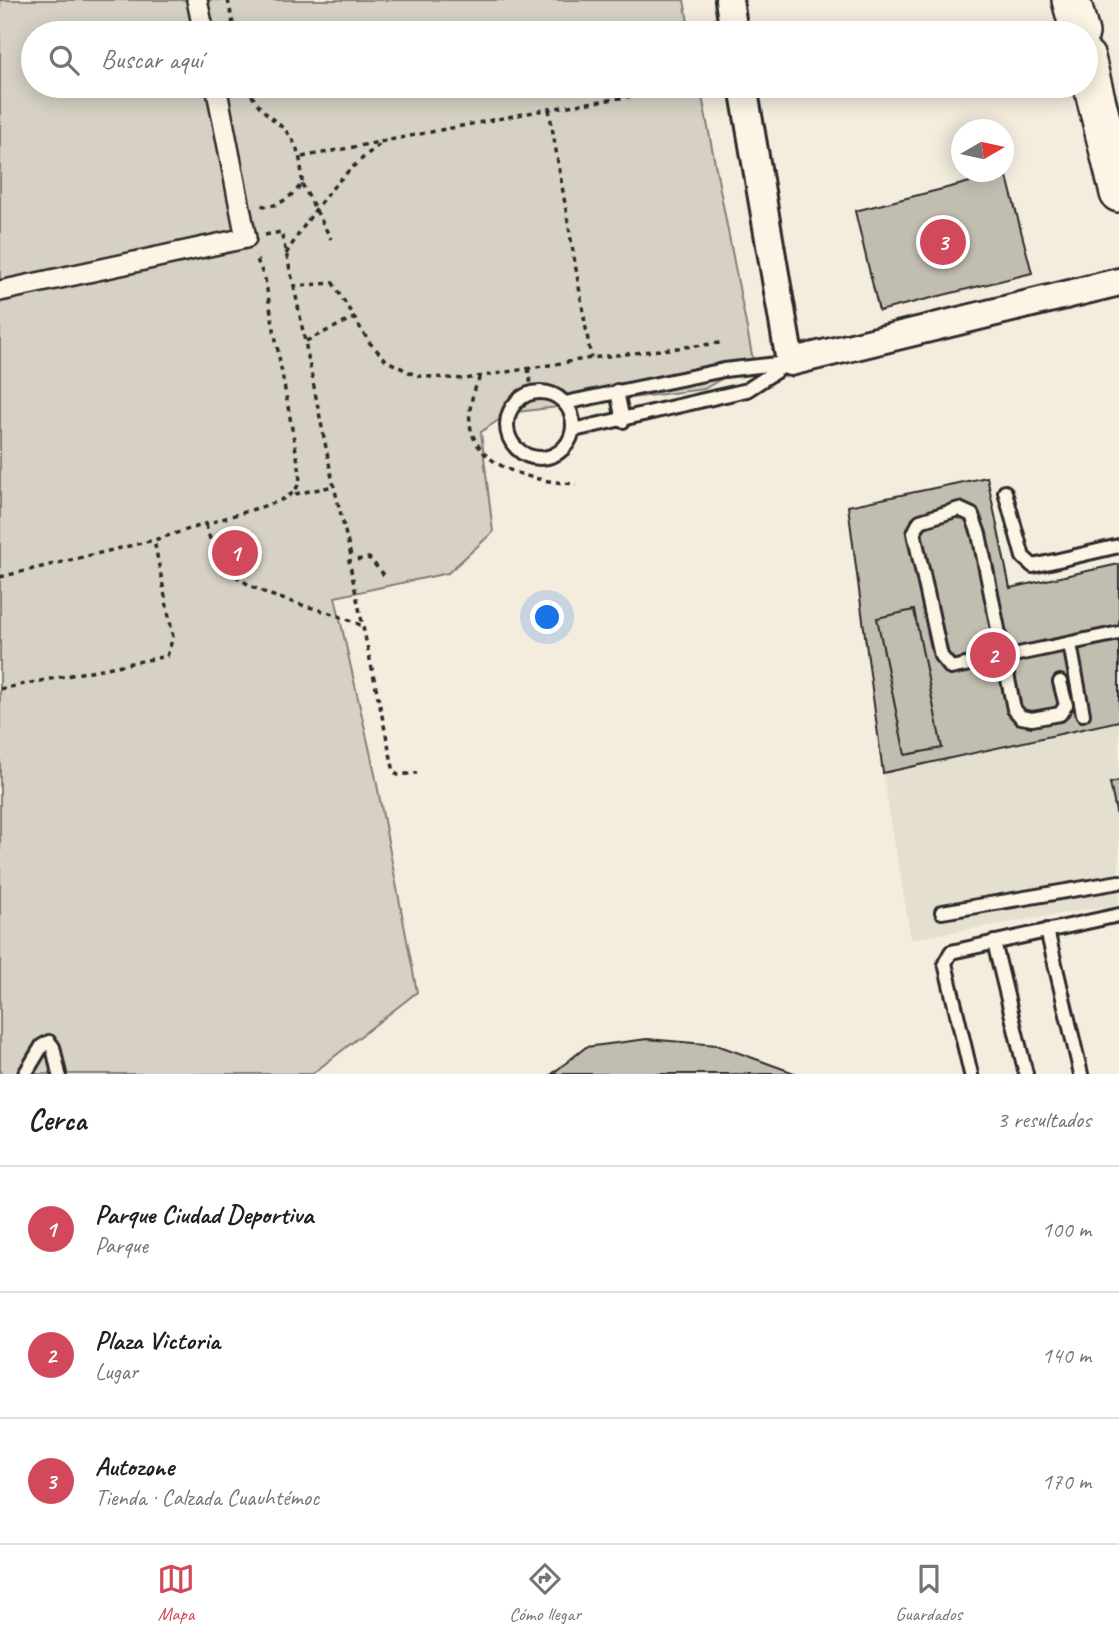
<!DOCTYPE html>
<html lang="es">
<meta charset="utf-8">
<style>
body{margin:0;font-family:Caveat,sans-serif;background:#f2f2f2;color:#202124}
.compass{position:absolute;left:951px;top:119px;width:63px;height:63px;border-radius:50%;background:#fff;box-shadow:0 4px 18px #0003;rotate:81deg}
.you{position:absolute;left:548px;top:618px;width:24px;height:24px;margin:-18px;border:5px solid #fff;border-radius:50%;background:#1a73e8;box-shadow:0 0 0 10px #1a73e833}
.badge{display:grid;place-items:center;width:46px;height:46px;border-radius:50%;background:#d1495b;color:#fff;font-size:23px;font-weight:700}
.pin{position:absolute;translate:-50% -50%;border:4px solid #fff;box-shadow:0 2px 7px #0006}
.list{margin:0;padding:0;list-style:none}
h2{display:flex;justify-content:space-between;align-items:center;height:91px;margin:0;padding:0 28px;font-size:30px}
h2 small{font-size:23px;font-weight:400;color:#757577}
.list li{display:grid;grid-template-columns:46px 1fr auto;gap:21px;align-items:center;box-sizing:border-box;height:126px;padding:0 28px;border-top:2px solid #e0e0e0}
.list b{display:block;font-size:26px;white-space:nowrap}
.list p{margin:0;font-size:23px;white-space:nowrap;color:#757577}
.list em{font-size:23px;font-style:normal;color:#757577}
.icon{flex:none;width:38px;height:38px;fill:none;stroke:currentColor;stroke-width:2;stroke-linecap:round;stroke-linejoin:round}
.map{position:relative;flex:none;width:1119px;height:1074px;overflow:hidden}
.search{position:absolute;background:#fff;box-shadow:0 4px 18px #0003;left:21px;right:21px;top:21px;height:77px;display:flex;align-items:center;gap:18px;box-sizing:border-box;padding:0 24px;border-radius:38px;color:#757577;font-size:26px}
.sheet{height:469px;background:#fff}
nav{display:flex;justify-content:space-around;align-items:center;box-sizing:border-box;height:98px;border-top:2px solid #e0e0e0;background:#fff;font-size:19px;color:#757577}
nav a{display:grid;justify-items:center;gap:4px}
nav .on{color:#d1495b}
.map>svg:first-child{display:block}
.built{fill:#e5dfd0}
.green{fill:#d6d1c4;stroke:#807e78;stroke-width:2}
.building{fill:#c2bdb1;stroke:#2b2b2b;stroke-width:2}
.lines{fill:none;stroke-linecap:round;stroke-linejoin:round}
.service-casing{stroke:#2b2b2b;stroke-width:18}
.pedestrian-casing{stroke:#2b2b2b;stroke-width:24}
.minor-casing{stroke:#2b2b2b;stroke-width:32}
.secondary-casing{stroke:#2b2b2b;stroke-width:42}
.path{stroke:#2b2b2b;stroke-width:3.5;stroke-dasharray:5 5;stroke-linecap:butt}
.service{stroke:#fcf5e5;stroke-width:12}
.pedestrian{stroke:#fcf5e5;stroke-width:19}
.minor{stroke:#fcf5e5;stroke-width:26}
.secondary{stroke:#fcf5e5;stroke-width:37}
</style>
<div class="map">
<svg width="1119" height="1074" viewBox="0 0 1119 1074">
<rect width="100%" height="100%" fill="#f4edde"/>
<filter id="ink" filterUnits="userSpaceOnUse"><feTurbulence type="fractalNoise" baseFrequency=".0143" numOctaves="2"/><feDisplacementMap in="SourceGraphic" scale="14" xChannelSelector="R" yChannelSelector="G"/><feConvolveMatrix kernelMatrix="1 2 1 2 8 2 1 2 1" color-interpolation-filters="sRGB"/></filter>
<g filter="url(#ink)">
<!-- built -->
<path class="built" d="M1119 721V904L911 939 883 774Z"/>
<!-- green -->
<path class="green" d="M0 0H684L690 33H33V86H700L753 360 704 389 509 413 481 432 493 532 448 573 335 597 374 769 417 992 312 1074H0Z"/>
<!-- building -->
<path class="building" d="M1006 173 1032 273 879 311 855 211Z
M987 477 1010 588 1119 564V721L883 773 848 506Z
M914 610 942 748 905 755 877 618Z
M1119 781V826L1110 783Z
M647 1039 717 1045 797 1074H552L586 1047Z"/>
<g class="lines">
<!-- service casing -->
<g class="service-casing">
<path id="service" d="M617 391 623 421
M507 425a33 33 0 1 1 66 0a33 33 0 1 1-66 0Z
M565 403 724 370 786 363
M574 430 747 390 790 362
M1005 492 1023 557 1033 566 1119 546
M1070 644 1083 714
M1060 682 1066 705 1060 714 1032 719 1021 717 1014 709 979 534 972 515 959 509 920 521 914 533 941 656 951 668 1119 633
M942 912 1119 882
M1047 930 1081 1074
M994 942 1026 1074
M25 1074 42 1046 49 1042 53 1047 59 1074
M971 1074 945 963 951 952 1119 915"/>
</g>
<!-- pedestrian casing -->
<g class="pedestrian-casing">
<path id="pedestrian" d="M197 0 204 33
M0 291 246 238 216 86"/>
</g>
<!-- minor casing -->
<g class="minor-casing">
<path id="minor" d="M729 0 734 33
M743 86 790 362 1119 282"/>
</g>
<!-- secondary casing -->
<g class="secondary-casing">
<path id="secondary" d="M1071 0 1080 33
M1086 58 1119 193"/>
</g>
<!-- path -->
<path class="path" d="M228 0 235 33
M247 86C267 131 302 118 302 184 292 195 278 210 260 205
M549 109 591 358
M302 157 549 109 699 86
M302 184 331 239
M265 235 281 232 294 286 333 283 369 342 387 361 417 376 465 379 591 358 720 343
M286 254C316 206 337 176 383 142
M294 286 332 478 352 560
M306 341 354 318
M528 368 532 392
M480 377C443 455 512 480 576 484
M295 494 334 486
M206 525C209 534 211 547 217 555 249 604 315 601 362 626
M384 575 369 558 349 561 394 772 398 775 417 773
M0 577 154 540 277 502C292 495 300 490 300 473L265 279 255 255
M0 689 167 656 173 637 154 540"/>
<!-- service -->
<use href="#service" class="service"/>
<!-- pedestrian -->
<use href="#pedestrian" class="pedestrian"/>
<!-- minor -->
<use href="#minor" class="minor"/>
<!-- secondary -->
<use href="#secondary" class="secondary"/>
</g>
</g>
</svg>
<svg class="compass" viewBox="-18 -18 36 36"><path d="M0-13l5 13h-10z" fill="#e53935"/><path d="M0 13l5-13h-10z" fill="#757577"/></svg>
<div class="you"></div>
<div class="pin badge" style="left:235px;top:553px">1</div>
<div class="pin badge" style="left:993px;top:655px">2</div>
<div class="pin badge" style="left:943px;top:242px">3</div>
<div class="search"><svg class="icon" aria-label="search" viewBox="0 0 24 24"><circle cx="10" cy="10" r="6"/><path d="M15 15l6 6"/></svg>Buscar aquí</div>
</div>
<section class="sheet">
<h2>Cerca<small>3 resultados</small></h2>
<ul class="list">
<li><span class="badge">1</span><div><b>Parque Ciudad Deportiva</b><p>Parque</p></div><em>100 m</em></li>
<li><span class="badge">2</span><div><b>Plaza Victoria</b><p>Lugar</p></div><em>140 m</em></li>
<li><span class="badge">3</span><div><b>Autozone</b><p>Tienda · Calzada Cuauhtémoc</p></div><em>170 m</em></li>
</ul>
</section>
<nav>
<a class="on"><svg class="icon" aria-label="map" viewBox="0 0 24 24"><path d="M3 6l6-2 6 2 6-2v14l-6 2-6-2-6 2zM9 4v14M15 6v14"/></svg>Mapa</a>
<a><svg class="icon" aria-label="directions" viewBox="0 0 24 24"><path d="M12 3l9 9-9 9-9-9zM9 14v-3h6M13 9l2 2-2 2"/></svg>Cómo llegar</a>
<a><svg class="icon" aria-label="saved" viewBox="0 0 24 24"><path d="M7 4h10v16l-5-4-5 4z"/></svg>Guardados</a>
</nav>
